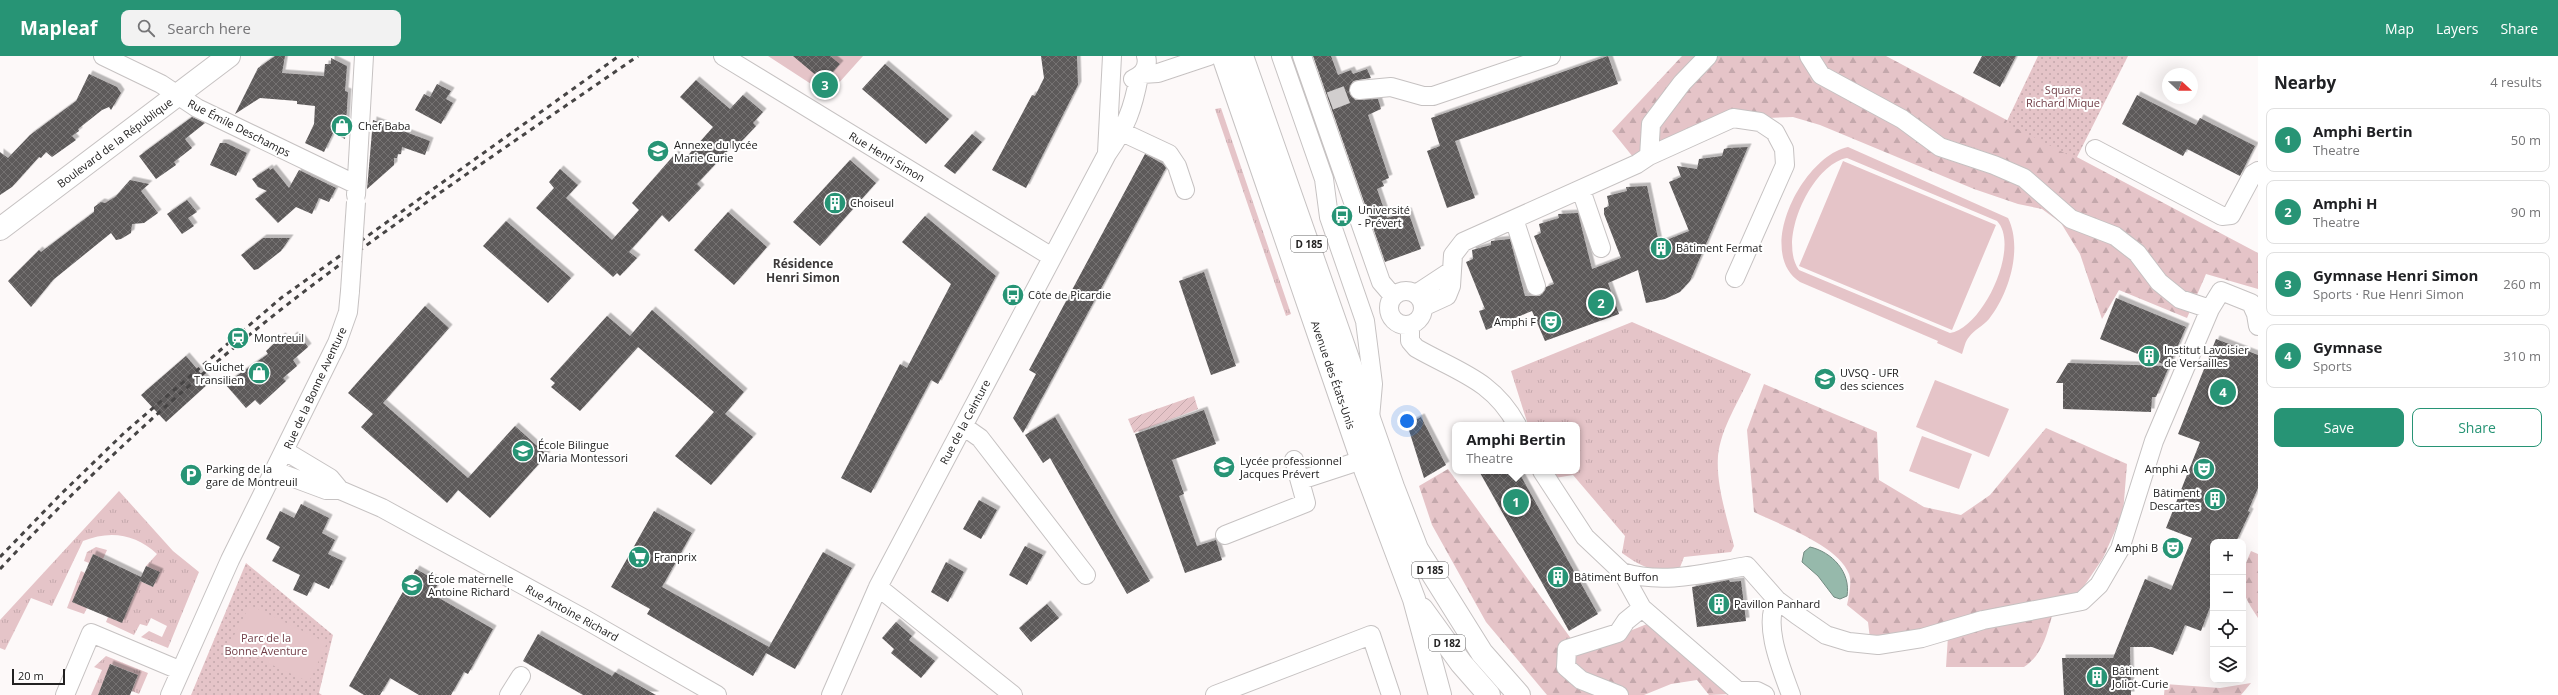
<!DOCTYPE html>
<meta charset="utf-8">
<style>
body{margin:0;font-family:"Open Sans",sans-serif;background:#f2f2f2;color:#202124}
.controls{position:absolute;right:12px;bottom:12px;display:grid;overflow:hidden;border-radius:8px;box-shadow:0 4px 16px #0002}
.controls button{width:36px;height:36px;display:grid;place-items:center;padding:0;border:0;border-bottom:1px solid #e0e0e0;background:#fff;color:#202124;font:20px sans-serif}
.compass{position:absolute;left:2162px;top:12px;width:36px;height:36px;border-radius:50%;background:#fff;box-shadow:0 4px 16px #0002;rotate:111deg}
.scale{position:absolute;left:12px;bottom:10px;width:53px;box-sizing:border-box;padding-left:4px;border:2px solid #222121;border-top:0;font-size:11px;line-height:14px;white-space:nowrap;color:#222121;-webkit-text-stroke:3px #fff;paint-order:stroke}
.you{position:absolute;left:1407px;top:365px;width:14px;height:14px;margin:-10px;border:3px solid #fff;border-radius:50%;background:#1a73e8;box-shadow:0 0 0 6px #1a73e833}
.badge{display:grid;place-items:center;width:26px;height:26px;border-radius:50%;background:#279475;color:#fff;font-size:13px;font-weight:700}
.pin{position:absolute;translate:-50% -50%;border:2px solid #fff;box-shadow:0 1px 4px #0006}
.popup{position:absolute;left:1452px;top:366px;width:128px;height:52px;box-sizing:border-box;display:grid;place-content:center;border-radius:8px;background:#fff;filter:drop-shadow(0 1px 3px #0005);font-size:13px;white-space:nowrap;color:#757577}
.popup b{font-size:15px;color:#202124}
.popup::after{content:'';position:absolute;left:50%;top:100%;margin-left:-8px;border:8px solid transparent;border-top-color:#fff}
.list{margin:0;padding:0;list-style:none}
h2{display:flex;justify-content:space-between;align-items:center;height:52px;margin:0;padding:0 16px;font-size:17px}
h2 small{font-size:13px;font-weight:400;color:#757577}
.list li{display:grid;grid-template-columns:26px 1fr auto;gap:12px;align-items:center;box-sizing:border-box;height:64px;margin:0 8px 8px;padding:0 8px;border:1px solid #e0e0e0;border-radius:8px}
.list b{display:block;font-size:15px;white-space:nowrap}
.list p{margin:0;font-size:13px;white-space:nowrap;color:#757577}
.list em{font-size:13px;font-style:normal;color:#757577}
.actions{display:flex;gap:8px;padding:12px 16px}
.actions a{flex:1;padding:9px 0;border:1px solid #279475;border-radius:8px;text-align:center;font-size:14px;color:#279475}
.actions .main{background:#279475;color:#fff}
.icon{flex:none;width:22px;height:22px;fill:none;stroke:currentColor;stroke-width:2;stroke-linecap:round;stroke-linejoin:round}
.map{position:relative;flex:none;width:2258px;height:639px;overflow:hidden}
header{display:flex;align-items:center;gap:24px;box-sizing:border-box;height:56px;padding:0 20px;background:#279475;color:#fff}
header strong{font-size:19px}
nav{display:flex;gap:22px;margin-inline-start:auto;font-size:14px}
.search{width:280px;height:36px;background:#f2f2f2;display:flex;align-items:center;gap:10px;box-sizing:border-box;padding:0 14px;border-radius:8px;color:#757577;font-size:15px}
main{display:flex}
aside{flex:1;background:#fff}
.map>svg:first-child{display:block}
.grass{fill:url(#grass-tufts)}
.forest{fill:url(#forest-firs)}
.park{fill:url(#park-dots)}
.garden{fill:url(#garden-furrows)}
.pitch{fill:#e5c4c8;fill-rule:evenodd}
.water{fill:#96b9ab;stroke:#738b82}
.building{fill:url(#building-cross-hatch);filter:url(#shadow)}
.lines{fill:none;stroke-linecap:round;stroke-linejoin:round}
.minor-tunnel{stroke:#d1cece;stroke-width:18;stroke-dasharray:18 9;stroke-linecap:butt}
.minor-casing{stroke:#c6c2c2;stroke-width:20}
.major-casing{stroke:#c6c2c2;stroke-width:24}
.minor{stroke:#fff;stroke-width:18}
.major{stroke:#fff;stroke-width:22}
.rail{stroke:#474545;stroke-width:3;stroke-dasharray:5 5;stroke-linecap:butt}
.minor-bridge-casing{stroke:#c6c2c2;stroke-width:20;stroke-linecap:butt}
.minor-bridge{stroke:#fff;stroke-width:18}
.labels{text-anchor:middle;stroke-width:4;stroke-linejoin:round;paint-order:stroke}
.shield{fill:#fff;stroke:#646464;stroke-width:1}
.shield-label{font-size:10px;font-weight:bold;fill:#222121}
.park-label{font-size:11px;fill:#703d46;stroke:#fff}
.poi-label{font-size:11px;fill:#222121;stroke:#fff;text-anchor:start}
.street-label{font-size:11px;fill:#222121;stroke:#fff}
.neighbourhood-label{font-size:12px;font-weight:bold;fill:#3d3a3a;stroke:#fff}
</style>
<header>
<strong>Mapleaf</strong>
<div class="search"><svg class="icon" aria-label="search" viewBox="0 0 24 24"><circle cx="10" cy="10" r="6"/><path d="M15 15l6 6"/></svg>Search here</div>
<nav><a>Map</a><a>Layers</a><a>Share</a></nav>
</header>
<main>
<div class="map">
<svg width="2258" height="639" viewBox="0 0 2258 639">
<defs>
<pattern id="grass-tufts" width="24" height="20" patternUnits="userSpaceOnUse"><rect width="24" height="20" fill="#e5c4c8"/><path d="M3 7l-1-3M5 7V3M7 7l1-3M15 17l-1-3M17 17v-4M19 17l1-3" fill="none" stroke="#c4a8ac"/></pattern>
<pattern id="forest-firs" width="22" height="20" patternUnits="userSpaceOnUse"><rect width="22" height="20" fill="#e5c4c8"/><path d="M5 1l3.5 6h-7zM16 11l3.5 6h-7z" fill="#c4a8ac"/></pattern>
<pattern id="park-dots" width="8" height="8" patternUnits="userSpaceOnUse"><rect width="8" height="8" fill="#e5c4c8"/><path d="M2 2h.1M6 6h.1" fill="none" stroke="#c4a8ac" stroke-width="1.8" stroke-linecap="round"/></pattern>
<pattern id="garden-furrows" width="10" height="10" patternUnits="userSpaceOnUse"><rect width="10" height="10" fill="#e5c4c8"/><path d="M-1 1l2-2M0 10L10 0M9 11l2-2" fill="none" stroke="#c4a8ac"/></pattern>
<pattern id="building-cross-hatch" width="8" height="8" patternUnits="userSpaceOnUse"><rect width="8" height="8" fill="#5d5a5a"/><path d="M0 0l8 8M0 8l8-8" fill="none" stroke="#757272"/></pattern>
<filter id="shadow"><feDropShadow dx="3.5" dy="-3.5" stdDeviation="0" flood-color="#0004"/></filter>
</defs>
<rect width="100%" height="100%" fill="#fdf9f9"/>
<!-- grass -->
<path class="grass" d="M1221 52 1291 258 1286 260 1215 53Z
M1632 266 1751 318C1740 344 1721 371 1718 400 1716 430 1727 461 1734 490L1731 496 1684 501 1679 514C1655 517 1641 511 1622 497L1625 480 1573 419 1555 422 1551 415H1577V369H1528L1511 315Z
M119 435 173 495 199 516 168 592 141 581 149 575 162 581 167 570 151 562 147 570 140 568 134 579 106 566 108 561 122 566 140 525 153 531 159 516 146 510 157 498C136 478 110 474 83 485L52 550 31 542 5 594 0 592V564Z
M96 491 107 494 103 503 93 498 89 507 84 505 87 496Z
M81 515 85 517 87 552 84 558 67 552Z
M106 600 148 617 139 638 132 635 138 619 111 608 98 639H91L102 614 94 611Z"/>
<!-- forest -->
<path class="forest" d="M1682 0H1886L2258 197V233L2206 218 2187 262 2119 234 2102 263 2080 198 2061 167 2042 153 2018 148 1974 133 1820 69 1793 61 1767 62 1725 56 1633 101 1612 75Z
M1764 328 1877 376 1879 424 1924 451 1961 459 1990 439 2046 372 2127 408 2123 457 2103 502 2076 542 1870 583 1868 566 1847 549C1849 539 1852 527 1849 518 1838 489 1780 469 1754 456L1747 374Z
M1448 413 1580 595 1647 568 1731 638 1709 639 1697 624 1671 628 1644 639H1547L1486 566 1432 469 1419 430Z
M2251 495 2258 498V562C2240 534 2237 527 2251 495Z
M2052 560C2046 581 2042 599 2024 611H1946L1948 580Z
M2251 627 2241 639H2164L2165 628 2220 632Z"/>
<!-- park -->
<path class="park" d="M2038 0H2128L2076 103 2006 67Z
M246 507 333 579 319 637 322 639H191Z"/>
<!-- garden -->
<path class="garden" d="M1194 340 1198 353 1134 377 1128 363Z"/>
<!-- pitch -->
<path class="pitch" d="M768 0H863L828 39Z
M1848 91 2008 162C2023 192 2009 238 1989 263 1983 270 1974 274 1969 281 1965 285 1964 293 1962 298L1937 287 1938 285 1800 226C1754 196 1803 100 1848 91ZM1847 102 1997 165C2021 190 1983 272 1950 277L1799 214C1777 184 1812 108 1847 102Z
M1843 105 1996 169 1952 274 1799 210Z
M1935 324 2009 353 1989 401 1916 371Z
M1922 380 1972 398 1959 433 1909 415Z
M250 549 327 587 309 626 229 589Z"/>
<!-- water -->
<path class="water" d="M1810 491C1832 496 1851 516 1847 540L1840 543 1834 541 1818 520 1802 506 1804 496Z"/>
<!-- building -->
<path class="building" d="M275 0H285L282 17 324 20 325 8H331V2L347 10 345 35 348 36 345 83 333 77 324 96 305 87 314 68 315 50 297 48V45L260 42 235 58 258 12Z
M793 0H830L840 8 824 26Z
M1041 0H1077L1078 29 1026 132 992 114 1032 39 1035 40 1044 22Z
M1313 0H1331L1338 19 1351 14 1353 18 1367 13 1371 22 1353 25 1349 35 1355 44 1378 43 1381 53 1368 59 1389 122 1382 125 1384 130 1377 133 1387 162 1408 155 1421 193 1385 206Z
M1608 0 1618 28 1455 85 1475 142 1447 152 1427 95 1440 90 1431 62Z
M1982 0H2016L2000 31 1973 17Z
M885 8 949 63 926 88 862 33Z
M89 18 117 31 121 37 111 54 109 51 102 54 78 73 79 75 72 80 76 84 52 101 46 96 41 102 39 101 12 131 0 139V96L8 102 30 79 76 45Z
M696 24 730 53 743 39 763 56 753 67 756 70 740 87 737 85 697 128 701 132 669 166 662 159 629 196 637 202 620 220 617 217 613 221 536 152 554 132 549 126 560 113 578 129 566 142 612 184 639 154 632 147 675 98 683 105 713 71 680 41Z
M437 28 451 35 446 43 453 47 441 68 415 54 424 38 430 41Z
M2137 39 2196 69 2200 62 2255 90 2240 120 2187 93 2183 100 2122 68Z
M192 61 205 67 185 83 192 92 174 106 176 109 156 123 139 100Z
M373 64 430 85 425 99 402 91 401 98H398L397 102H394V109L367 133Z
M972 78 982 86 955 118 944 110Z
M220 87H226L247 97 236 120 210 109Z
M1748 91 1690 225 1680 236 1665 243 1646 247 1638 214 1608 227 1619 258 1545 285 1532 255 1486 274 1479 255 1485 253 1466 206 1473 203 1472 194 1491 189V185L1510 183 1525 240H1540L1546 231 1554 228 1534 180 1541 177 1539 168 1559 162 1558 158 1578 157 1592 213 1621 202 1604 158V152L1609 150 1607 140 1627 135 1626 131 1647 130 1659 187 1689 175 1669 126 1681 121 1677 110 1697 113 1699 103 1722 100 1724 93 1728 92Z
M1145 98 1163 108 1166 112 1023 377 1013 362 1036 318 1029 314Z
M850 104 876 127 820 190 793 166Z
M269 112 270 114 273 112 289 132 299 114 336 132 329 146 319 142 312 158 296 151 278 167 255 143 267 135 258 131 252 123Z
M130 124 149 128 141 135 158 157 144 167 132 168 131 177 121 183 116 184 111 177 53 224 31 251 8 225 39 194 41 196 94 156V151L101 146 105 147 115 141Z
M187 144 197 156 188 162 194 170 182 178 167 158Z
M728 156 767 191 734 229 694 194Z
M925 160 996 220 938 328 931 324 871 437 841 422 900 308 907 312 951 228 902 186Z
M506 165 571 222 548 247 483 190Z
M263 182H290L281 195 258 213 254 214 241 199Z
M1204 216 1236 310 1211 319 1179 225Z
M2116 242 2186 271 2156 341H2152L2151 356 2063 353V327H2056L2068 307 2168 310 2100 283Z
M425 250 449 272 383 347 468 422 515 370 547 399 490 462 458 434 447 447 372 381 361 371 373 358 348 337Z
M652 254 744 336 725 358 753 381 711 429 675 400 714 356 638 291 580 355 551 331 555 327 550 323 607 260 630 280Z
M294 279 297 282 300 280 308 291 293 304 297 310 283 322 286 325 260 349 255 344 246 352 225 328 268 298 266 295 282 280 287 286Z
M2216 283 2258 299V432L2248 455 2250 456 2236 486H2213V543L2201 575 2185 569 2173 599 2152 591H2130L2131 639H2064L2062 602H2113L2145 523 2171 534 2192 482 2166 472 2200 386 2178 378Z
M186 300 209 327 166 366 141 339Z
M1204 354 1216 388 1172 404 1184 438 1179 440 1197 490 1216 484 1222 504 1185 517 1135 378Z
M1055 361 1150 525 1127 538 1050 402 1043 407 1025 379Z
M1421 361 1446 409 1424 422 1407 368Z
M1479 415H1518L1598 558 1569 575Z
M979 444 997 454 981 483 963 473Z
M301 448 329 462 322 477 335 484 328 498 343 505 329 533 314 526 307 540 293 534 300 519 272 505 280 491 266 483 280 455 294 462Z
M654 455 692 477 662 531 769 591 823 496 852 512 795 613 766 597 753 620 647 558 650 553 611 531Z
M1025 490 1043 499 1027 529 1009 519Z
M93 498 141 521 146 510 160 516 153 531 140 525 122 567 72 546Z
M946 506 964 516 948 546 931 536Z
M416 513 439 526 432 538 493 573 468 618 464 616 451 639H419L390 622 380 639H364L349 630Z
M1729 524 1730 526 1741 525 1746 565 1697 571 1692 531Z
M1047 548 1059 562 1031 586 1019 572Z
M896 566 912 580 909 584 935 605 921 622 891 597 894 593 882 582Z
M538 578 612 620 615 616 656 639H583L523 605Z
M110 608 138 619 130 639H98Z"/>
<g class="lines">
<!-- minor-tunnel -->
<path class="minor-tunnel" d="M1330 45 1359 34"/>
<!-- minor casing -->
<g class="minor-casing">
<path id="minor" d="M103 0 161 28 197 52 355 128
M723 0 1052 201
M1281 0 1324 123 1329 161 1365 265 1373 328 1370 362
M1302 0 1381 226 1393 240
M1142 18 1158 17 1209 0
M1133 23C1143 19 1149 11 1146 0
M1359 34 1391 31 1423 40H1433L1551 0
M1122 76 1169 98 1177 110 1185 134
M2095 93 2222 160 2231 159 2253 118 2258 115
M1107 97 1112 0
M1649 100 1651 68 1682 27 1708 0
M1581 134 1601 192
M356 139 364 0
M1514 163 1536 230
M1389 252a17 17 0 1 1 34 0a17 17 0 1 1-34 0Z
M1416 238 1451 215
M1423 251 1447 240 1451 230 1453 199 1463 186 1637 108 1649 100 1733 62 1760 66 1775 76 1784 93 1785 109 1735 222
M2210 253 2221 235 2251 247 2256 258 2258 270
M1410 269V285L1416 292C1458 316 1493 324 1517 369
M963 370 980 382 1086 519
M285 395 330 422 340 434 382 452 583 562 717 639
M275 415 326 434H340
M1542 415 1585 481 1622 516 1642 552 1738 635H1757L1765 639
M1301 424 1362 404
M1225 479 1306 447 1294 404
M1622 516C1664 529 1705 517 1747 510L1777 544 1797 559 1826 579 1849 586 1878 589 1922 582 1983 564 2082 545 2099 529 2120 493 2154 385 2210 253 2180 243 2159 226 2137 197 2115 180 2071 163 2024 122 1994 109 1940 91 1902 63 1821 19 1809 0
M878 531 1013 639
M1777 544C1762 568 1782 614 1791 639
M65 639 91 577 179 614
M170 639 230 504 337 287 348 256 350 235
M509 639 521 620
M831 639 878 531 1107 98C1126 71 1133 53 1139 20
M1215 639 1371 579 1391 639
M1619 639 1581 624 1566 611 1567 593 1618 577 1626 565 1642 552"/>
</g>
<!-- major casing -->
<g class="major-casing">
<path id="major" d="M1223 0 1365 413 1414 543 1440 639
M1242 0 1393 431 1417 493 1482 597 1519 639
M0 173 229 0
M1422 553 1461 607 1489 639"/>
</g>
<!-- minor -->
<use href="#minor" class="minor"/>
<!-- major -->
<use href="#major" class="major"/>
<!-- rail -->
<path class="rail" d="M0 501 59 440 124 377 281 242 619 0
M0 513C97 409 204 311 318 225 422 147 531 74 638 0"/>
<!-- minor-bridge casing -->
<g class="minor-bridge-casing">
<path id="minor-bridge" d="M350 235 356 146"/>
</g>
<!-- minor-bridge -->
<use href="#minor-bridge" class="minor-bridge"/>
</g>
<!-- icons -->
<defs>
<g id="shop-disc" transform="scale(1.15)"><circle r="9.5" fill="#279475" stroke="#fff"/><path d="M-5-2.5h2.3a2.7 3.5 0 0 1 5.4 0H5L5.5 6h-11ZM-1.5-2.5h3a1.5 2.3 0 0 0-3 0Z" fill="#fff"/></g>
<g id="school-disc" transform="scale(1.15)"><circle r="9.5" fill="#279475" stroke="#fff"/><path d="M0-5L7-2L0 1L-7-2ZM-4 1L0 2.5L4 1V4Q0 6-4 4Z" fill="#fff"/></g>
<g id="building-disc" transform="scale(1.15)"><circle r="9.5" fill="#279475" stroke="#fff"/><path d="M-4-6H4V6H1V3H-1V6H-4ZM-2.5-4.3h1.7v1.8h-1.7ZM.8-4.3h1.7v1.8H.8ZM-2.5-1h1.7V.8h-1.7ZM.8-1h1.7V.8H.8Z" fill="#fff"/></g>
<g id="bus-disc" transform="scale(1.15)"><circle r="9.5" fill="#279475" stroke="#fff"/><path d="M-5-6H5V4H4V6H2V4H-2V6H-4V4H-5ZM-3.5-4V0h7V-4ZM-3.5 1.2v1.5H-2V1.2ZM2 1.2v1.5H3.5V1.2Z" fill="#fff"/></g>
<g id="theatre-disc" transform="scale(1.15)"><circle r="9.5" fill="#279475" stroke="#fff"/><path d="M-5-5.5Q0-4 5-5.5V0Q5 5 0 6Q-5 5-5 0ZM-3.3-2.5H-1v1.5H-3.3ZM1-2.5H3.3v1.5H1ZM-2.8 1Q0 5.5 2.8 1Z" fill="#fff"/></g>
<g id="station-disc" transform="scale(1.15)"><circle r="9.5" fill="#279475" stroke="#fff"/><path d="M-3-6H3Q5-6 5-4V2Q5 4 3 4L4.5 6H3L1.5 4h-3L-3 6H-4.5L-3 4Q-5 4-5 2V-4Q-5-6-3-6ZM-3.5-4v3h7v-3ZM-3.5 1v1.5H-2V1ZM2 1v1.5H3.5V1Z" fill="#fff"/></g>
<g id="university-disc" transform="scale(1.15)"><circle r="9.5" fill="#279475" stroke="#fff"/><path d="M0-5L7-2L0 1L-7-2ZM-4 1L0 2.5L4 1V4Q0 6-4 4Z" fill="#fff"/></g>
<g id="parking-disc" transform="scale(1.15)"><circle r="9.5" fill="#279475" stroke="#fff"/><path d="M-3.5-5.5H1a3.5 3.5 0 0 1 0 7H-1V5.5H-3.5ZM-1-3.4V-.6H.8a1.4 1.4 0 0 0 0-2.8Z" fill="#fff"/></g>
<g id="supermarket-disc" transform="scale(1.15)"><circle r="9.5" fill="#279475" stroke="#fff"/><path d="M-6-5.5h2.5l.6 2H6L4.5 2H-2.5L-4.4-4H-6ZM-1.5 3.2a1.3 1.3 0 1 0 .1 0ZM3 3.2a1.3 1.3 0 1 0 .1 0Z" fill="#fff"/></g>
</defs>
<g fill-rule="evenodd">
<use href="#shop-disc" x="342" y="70"/>
<use href="#school-disc" x="658" y="95"/>
<use href="#building-disc" x="835" y="147"/>
<use href="#bus-disc" x="1342" y="160"/>
<use href="#building-disc" x="1661" y="192"/>
<use href="#bus-disc" x="1013" y="239"/>
<use href="#theatre-disc" x="1551" y="266"/>
<use href="#station-disc" x="238" y="282"/>
<use href="#building-disc" x="2149" y="300"/>
<use href="#shop-disc" x="259" y="317"/>
<use href="#university-disc" x="1825" y="323"/>
<use href="#school-disc" x="523" y="395"/>
<use href="#school-disc" x="1224" y="411"/>
<use href="#theatre-disc" x="2204" y="413"/>
<use href="#parking-disc" x="191" y="419"/>
<use href="#building-disc" x="2215" y="443"/>
<use href="#theatre-disc" x="2173" y="492"/>
<use href="#supermarket-disc" x="639" y="501"/>
<use href="#building-disc" x="1558" y="521"/>
<use href="#school-disc" x="412" y="529"/>
<use href="#building-disc" x="1719" y="548"/>
<use href="#building-disc" x="2097" y="621"/>
</g>
<g class="labels">
<!-- shield labels -->
<g class="shield">
<rect x="1291" y="180" width="36" height="16" rx="3"/>
<rect x="1412" y="506" width="36" height="16" rx="3"/>
<rect x="1429" y="579" width="36" height="16" rx="3"/>
</g>
<g class="shield-label">
<text x="1309" y="192">D 185</text>
<text x="1430" y="518">D 185</text>
<text x="1447" y="591">D 182</text>
</g>
<!-- park labels -->
<g class="park-label">
<text x="2063" y="38">Square<tspan x="2063" dy="13">Richard Mique</tspan></text>
<text x="266" y="586">Parc de la<tspan x="266" dy="13">Bonne Aventure</tspan></text>
</g>
<!-- poi labels -->
<g class="poi-label">
<text x="358" y="74">Chef Baba</text>
<text x="674" y="93">Annexe du lycée<tspan x="674" dy="13">Marie Curie</tspan></text>
<text x="850" y="151">Choiseul</text>
<text x="1358" y="158">Université<tspan x="1358" dy="13">- Prévert</tspan></text>
<text x="1676" y="196">Bâtiment Fermat</text>
<text x="1028" y="243">Côte de Picardie</text>
<text x="1536" y="270" text-anchor="end">Amphi F</text>
<text x="254" y="286">Montreuil</text>
<text x="2164" y="298">Institut Lavoisier<tspan x="2164" dy="13">de Versailles</tspan></text>
<text x="244" y="315" text-anchor="end">Guichet<tspan x="244" dy="13">Transilien</tspan></text>
<text x="1840" y="321">UVSQ - UFR<tspan x="1840" dy="13">des sciences</tspan></text>
<text x="538" y="393">École Bilingue<tspan x="538" dy="13">Maria Montessori</tspan></text>
<text x="1240" y="409">Lycée professionnel<tspan x="1240" dy="13">Jacques Prévert</tspan></text>
<text x="206" y="417">Parking de la<tspan x="206" dy="13">gare de Montreuil</tspan></text>
<text x="2188" y="417" text-anchor="end">Amphi A</text>
<text x="2200" y="441" text-anchor="end">Bâtiment<tspan x="2200" dy="13">Descartes</tspan></text>
<text x="2158" y="496" text-anchor="end">Amphi B</text>
<text x="654" y="505">Franprix</text>
<text x="1574" y="525">Bâtiment Buffon</text>
<text x="428" y="527">École maternelle<tspan x="428" dy="13">Antoine Richard</tspan></text>
<text x="1734" y="552">Pavillon Panhard</text>
<text x="2112" y="619">Bâtiment<tspan x="2112" dy="13">Joliot-Curie</tspan></text>
</g>
<!-- street labels -->
<g class="street-label">
<text transform="translate(239 72) rotate(27)" y="4">Rue Émile Deschamps</text>
<text transform="translate(115 87) rotate(-37)" y="4">Boulevard de la République</text>
<text transform="translate(887 101) rotate(31)" y="4">Rue Henri Simon</text>
<text transform="translate(1333 319) rotate(71)" y="4">Avenue des États-Unis</text>
<text transform="translate(315 332) rotate(-65)" y="4">Rue de la Bonne Aventure</text>
<text transform="translate(965 366) rotate(-62)" y="4">Rue de la Ceinture</text>
<text transform="translate(572 557) rotate(29)" y="4">Rue Antoine Richard</text>
</g>
<!-- neighbourhood labels -->
<g class="neighbourhood-label">
<text x="803" y="212">Résidence<tspan x="803" dy="14">Henri Simon</tspan></text>
</g>
</g>
</svg>
<div class="controls">
<button>+</button>
<button>−</button>
<button><svg class="icon" aria-label="locate" viewBox="0 0 24 24"><circle cx="12" cy="12" r="6"/><path d="M12 2v4M12 18v4M2 12h4M18 12h4"/></svg></button>
<button><svg class="icon" aria-label="layers" viewBox="0 0 24 24"><path d="M12 4l9 5-9 5-9-5zM3 14l9 5 9-5"/></svg></button>
</div>
<svg class="compass" viewBox="-18 -18 36 36"><path d="M0-13l5 13h-10z" fill="#e53935"/><path d="M0 13l5-13h-10z" fill="#757577"/></svg>
<div class="scale">20 m</div>
<div class="you"></div>
<div class="pin badge" style="left:1516px;top:446px">1</div>
<div class="popup"><b>Amphi Bertin</b>Theatre</div>
<div class="pin badge" style="left:1601px;top:247px">2</div>
<div class="pin badge" style="left:825px;top:29px">3</div>
<div class="pin badge" style="left:2223px;top:336px">4</div>
</div>
<aside>
<h2>Nearby<small>4 results</small></h2>
<ul class="list">
<li><span class="badge">1</span><div><b>Amphi Bertin</b><p>Theatre</p></div><em>50 m</em></li>
<li><span class="badge">2</span><div><b>Amphi H</b><p>Theatre</p></div><em>90 m</em></li>
<li><span class="badge">3</span><div><b>Gymnase Henri Simon</b><p>Sports · Rue Henri Simon</p></div><em>260 m</em></li>
<li><span class="badge">4</span><div><b>Gymnase</b><p>Sports</p></div><em>310 m</em></li>
</ul>
<div class="actions"><a class="main">Save</a><a>Share</a></div>
</aside>
</main>
